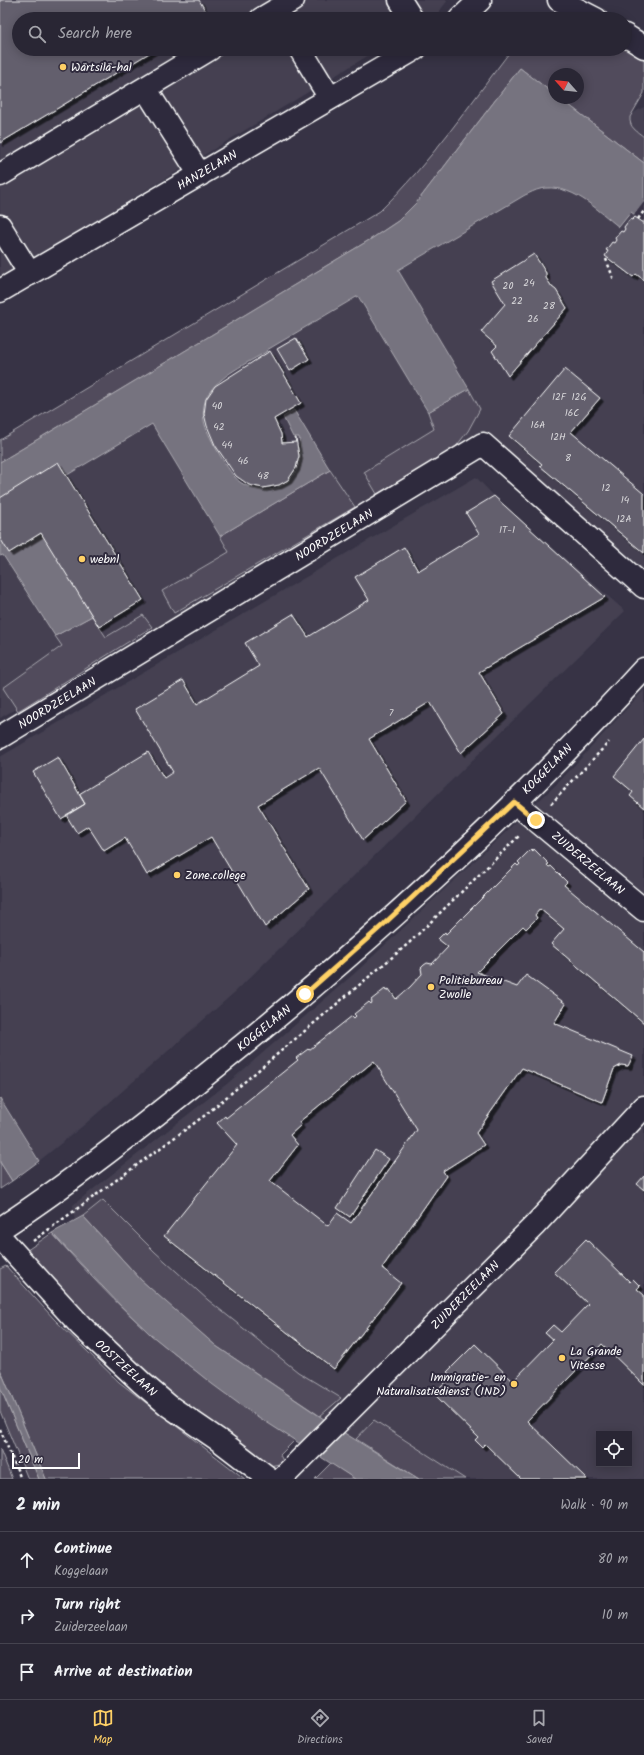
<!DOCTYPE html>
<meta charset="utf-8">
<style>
body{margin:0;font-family:Kalam,sans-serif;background:#312e3c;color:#f1f3f6}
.controls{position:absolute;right:12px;bottom:12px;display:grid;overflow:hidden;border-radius:0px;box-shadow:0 2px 10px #0003}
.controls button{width:36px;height:36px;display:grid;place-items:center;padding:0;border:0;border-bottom:1px solid #45434f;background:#292634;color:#f1f3f6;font:20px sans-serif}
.compass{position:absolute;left:548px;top:68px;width:36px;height:36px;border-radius:50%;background:#292634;box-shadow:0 2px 10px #0003;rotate:297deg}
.scale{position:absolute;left:12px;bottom:10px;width:68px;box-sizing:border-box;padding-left:4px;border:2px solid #fff;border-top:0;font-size:11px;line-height:14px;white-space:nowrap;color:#fff;-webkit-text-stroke:3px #2f2a3d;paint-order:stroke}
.stop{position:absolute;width:12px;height:12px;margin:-9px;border:3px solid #ffd166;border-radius:50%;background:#fff}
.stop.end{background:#ffd166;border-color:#fff;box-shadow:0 1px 4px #0008}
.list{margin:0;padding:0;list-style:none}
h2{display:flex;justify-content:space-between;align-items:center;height:52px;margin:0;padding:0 16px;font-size:17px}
h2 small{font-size:13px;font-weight:400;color:#a5a5ac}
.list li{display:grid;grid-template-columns:26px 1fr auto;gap:12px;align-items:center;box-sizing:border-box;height:56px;padding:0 16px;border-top:1px solid #45434f}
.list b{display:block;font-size:15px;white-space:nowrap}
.list p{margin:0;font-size:13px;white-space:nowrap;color:#a5a5ac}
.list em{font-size:13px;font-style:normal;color:#a5a5ac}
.icon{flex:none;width:22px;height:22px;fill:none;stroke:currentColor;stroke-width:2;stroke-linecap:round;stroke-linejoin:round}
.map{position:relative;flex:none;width:644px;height:1479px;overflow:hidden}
.search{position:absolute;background:#292634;box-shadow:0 2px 10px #0003;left:12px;right:12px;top:12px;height:44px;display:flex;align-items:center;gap:10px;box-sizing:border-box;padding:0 14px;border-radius:22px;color:#a5a5ac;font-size:15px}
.sheet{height:220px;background:#292634}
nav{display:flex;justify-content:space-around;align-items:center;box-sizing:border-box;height:56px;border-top:1px solid #45434f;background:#292634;font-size:11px;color:#a5a5ac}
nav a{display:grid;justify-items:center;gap:2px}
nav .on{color:#ffd166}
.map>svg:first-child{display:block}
.built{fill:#444051;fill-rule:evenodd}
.green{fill:#514c5c;stroke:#a8a6ae}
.water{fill:#76737f;stroke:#adabb2}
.pier{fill:#373345}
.building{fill:#635f6d;stroke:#fff;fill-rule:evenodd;filter:url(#shadow)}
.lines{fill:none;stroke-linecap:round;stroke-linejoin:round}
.minor-casing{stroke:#fff;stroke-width:25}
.path{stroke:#fff;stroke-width:2.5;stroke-dasharray:3 3;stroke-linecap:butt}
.minor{stroke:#2f2a3d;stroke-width:22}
.route{stroke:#ffd166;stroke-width:5}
.poi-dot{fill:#ffd166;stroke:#2f2a3d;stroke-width:1.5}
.labels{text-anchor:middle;stroke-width:4;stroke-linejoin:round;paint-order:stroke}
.number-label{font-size:10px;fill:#d8d7da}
.poi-label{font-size:12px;fill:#fff;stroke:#2f2a3d;text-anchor:start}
.street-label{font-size:12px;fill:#fff;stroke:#2f2a3d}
</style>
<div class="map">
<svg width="644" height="1479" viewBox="0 0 644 1479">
<defs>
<filter id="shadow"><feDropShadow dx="3.5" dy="3.5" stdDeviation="0" flood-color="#0009"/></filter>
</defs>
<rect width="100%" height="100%" fill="#373345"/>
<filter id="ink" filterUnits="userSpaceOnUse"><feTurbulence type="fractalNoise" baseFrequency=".025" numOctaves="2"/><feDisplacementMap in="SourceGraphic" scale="8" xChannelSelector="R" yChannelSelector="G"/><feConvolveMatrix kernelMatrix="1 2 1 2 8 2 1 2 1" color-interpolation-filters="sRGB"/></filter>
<g filter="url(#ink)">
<!-- built -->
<path class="built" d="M0 0H448L438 13 428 19H19V49H379L0 279Z
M644 107V576L477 444 0 718V470Z
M476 477 494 496 625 611 235 992 84 1125 39 1161 0 1097V757Z
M644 690V1479H318L346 1454 76 1235 73 1205 228 1083 356 972 560 781ZM599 1434H629V1464H599Z"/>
<!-- green -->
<path class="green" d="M625 45 639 54 644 60V93L630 117C629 128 637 131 644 137V163L560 98H578V74H554V94L520 68 417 202 398 221 371 239 0 462V440L380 211C430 163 470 104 512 49H625Z
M469 389 480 409 468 431 454 449 377 494 364 472 434 429 428 412Z
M330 470 355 507 174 613 162 591 229 552 220 536Z
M143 615 152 627 18 711 3 688 62 646 55 636 92 616 106 637Z
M0 1162 12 1181 0 1189Z
M103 1200 155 1252 208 1300 298 1372 341 1398 320 1416 216 1346 177 1313 141 1280 83 1216Z
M52 1233C84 1269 117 1305 153 1336 197 1374 245 1408 295 1440L280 1455 284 1463 270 1466 143 1373 23 1253Z
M6 1266 55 1320 119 1382 245 1479H46L0 1369V1269Z
M0 1387 39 1479H28L0 1411Z
M374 1420 465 1479H419L356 1439Z
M0 1449 12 1479H0Z
M331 1463 355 1479H315Z"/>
<!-- water -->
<path class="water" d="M520 68 554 94V98H560L644 163V222L631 212 619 227C597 210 571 182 540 189 535 190 530 193 525 195L398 270 469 389 428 412 358 296 267 350 266 352C249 362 217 377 208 395 203 403 202 415 205 425 208 436 230 475 240 482 261 496 287 492 298 467 302 458 300 447 299 437H293L283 417 294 410 330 470 220 536 152 424 24 501 92 616 55 636 3 555 0 556V462L371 239 398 221 417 202Z
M0 1098 39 1161 12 1181 0 1162Z
M83 1216 141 1280 216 1346 346 1434 419 1479H355L246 1409 212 1384 151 1335 120 1305 52 1233Z
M0 1369 46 1479H39L0 1387Z"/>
<!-- pier -->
<path class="pier" d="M644 202V220L642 222 634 215Z"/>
<!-- building -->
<path class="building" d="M0 0H199L209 17 206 19H19V49H156L0 143Z
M635 217 644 223V280L636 274 633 277 605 256 608 251 606 250 612 242 614 243 616 240 615 238 621 231 623 232 625 229 624 227 630 219 632 220Z
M534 254 546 273V278L552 287 556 290 567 308 508 376 492 351 497 346 481 332 505 304 491 281Z
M296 338 309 359 290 371 277 349Z
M270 351 301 403 274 419 281 434 282 443 296 442 295 438H296L299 456 296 468 288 480 279 485 263 488 249 485 236 476 215 445 207 426 204 414 206 399 215 386Z
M565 369 600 398 571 432 644 494V553L540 466 542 464 509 436Z
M58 462 143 600 99 627 41 533 9 553 0 538V498Z
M494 496 605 597 479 672 504 714 461 753 430 702 369 739 406 801 363 840 319 768 258 805 309 889 265 927 211 837 147 875 125 838 104 851 88 826 77 833 66 815 85 804 79 794 148 752 164 778 173 772 135 709 183 680 197 704 259 666 245 643 293 614 308 637 369 600 355 577 404 547 418 571 479 534 466 513Z
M644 739V808L630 796 633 792 614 776Z
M58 757 85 804 61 819 33 772Z
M531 849 533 851 534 849 549 864 547 865 549 867 551 866 567 882 564 885 644 952V1023L551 944 564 929 540 909 535 915 537 918 526 929 523 926 477 972 517 987 526 975 566 1004 554 1023 633 1056 628 1066 621 1065 614 1069 602 1102 522 1068 476 1133 484 1145 443 1171 446 1176 382 1268 401 1283 334 1369 164 1236 237 1145 217 1123 225 1116 226 1118 298 1060 296 1058 308 1049 309 1050 352 1016 354 1018 356 1016 354 1014 369 1002 371 1004 372 1002 371 1000 385 989 386 991 389 989 396 999 410 987 422 974 421 968 424 965 427 963 432 964 448 947 438 939 445 932 446 934 516 864 518 866 520 864 518 862ZM374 1061 417 1130 351 1223 337 1213 328 1226 270 1181 298 1145 290 1135 301 1125 299 1122Z
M375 1150 389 1159 350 1217 337 1208Z
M644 1176V1190L637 1184Z
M586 1239 630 1282 633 1279 640 1286 637 1289 644 1295V1385L602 1344 527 1421 587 1479H521L485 1444 482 1447 475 1440 478 1437 434 1394 452 1376 447 1372 475 1344 513 1381 553 1340 545 1333 553 1325 561 1332 588 1304 554 1272Z"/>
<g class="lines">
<!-- minor casing -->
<g class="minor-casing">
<path id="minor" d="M400 0 412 19
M559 0 596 19
M261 19 293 0
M460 19 480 0
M625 35 644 47
M300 49 330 98
M145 88 200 175
M0 175 210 49
M0 226 30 274
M0 291 415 49
M0 737 483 444 644 587
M514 802 644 910
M0 1229C85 1173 164 1109 243 1045 385 929 521 804 644 669
M0 1237 81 1326 142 1383 169 1406 223 1443 270 1479
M281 1479 534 1226 644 1107"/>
</g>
<!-- path -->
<path class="path" d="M638 219 644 211
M606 259 614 280
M551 804 609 742
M33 1241 204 1116 409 943 520 835
M0 1429 21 1479"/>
<!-- minor -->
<use href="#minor" class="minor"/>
</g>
</g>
<g class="lines" filter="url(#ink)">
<!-- route -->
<path class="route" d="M305 994 384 924 514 802 536 820"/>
</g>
<!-- markers -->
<g class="poi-dot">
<circle cx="63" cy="67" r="4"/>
<circle cx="82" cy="559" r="4"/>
<circle cx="177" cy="875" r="4"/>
<circle cx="431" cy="987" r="4"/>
<circle cx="562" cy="1358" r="4"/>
<circle cx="514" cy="1384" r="4"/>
</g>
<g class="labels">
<!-- number labels -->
<g class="number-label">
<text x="529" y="286">24</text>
<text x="508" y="289">20</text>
<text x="517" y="304">22</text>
<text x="549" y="309">28</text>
<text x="533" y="322">26</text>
<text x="559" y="400">12F</text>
<text x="579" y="400">12G</text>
<text x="217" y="409">40</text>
<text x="572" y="416">16C</text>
<text x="538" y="428">16A</text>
<text x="219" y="430">42</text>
<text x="558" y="440">12H</text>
<text x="227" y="448">44</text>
<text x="568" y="461">8</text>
<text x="243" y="464">46</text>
<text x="263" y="479">48</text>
<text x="606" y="491">12</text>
<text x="625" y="503">14</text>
<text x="624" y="522">12A</text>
<text x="507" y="533">1T-1</text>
<text x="391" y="716">7</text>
</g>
<!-- poi labels -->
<g class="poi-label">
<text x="71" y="71">Wärtsilä-hal</text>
<text x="90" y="563">webnl</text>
<text x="185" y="879">Zone.college</text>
<text x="439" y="984">Politiebureau<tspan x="439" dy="14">Zwolle</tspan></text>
<text x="570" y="1355">La Grande<tspan x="570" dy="14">Vitesse</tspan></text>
<text x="506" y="1381" text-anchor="end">Immigratie- en<tspan x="506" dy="14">Naturalisatiedienst (IND)</tspan></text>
</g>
<!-- street labels -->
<g class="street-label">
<text transform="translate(207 170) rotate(-30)" y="4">HANZELAAN</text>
<text transform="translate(334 535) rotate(-31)" y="4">NOORDZEELAAN</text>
<text transform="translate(57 703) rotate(-31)" y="4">NOORDZEELAAN</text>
<text transform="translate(547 769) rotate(-45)" y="4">KOGGELAAN</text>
<text transform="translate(588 863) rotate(40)" y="4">ZUIDERZEELAAN</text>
<text transform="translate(264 1028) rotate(-39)" y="4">KOGGELAAN</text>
<text transform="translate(465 1295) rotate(-45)" y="4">ZUIDERZEELAAN</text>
<text transform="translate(126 1368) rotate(42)" y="4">OOSTZEELAAN</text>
</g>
</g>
</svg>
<div class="controls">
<button><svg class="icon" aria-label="locate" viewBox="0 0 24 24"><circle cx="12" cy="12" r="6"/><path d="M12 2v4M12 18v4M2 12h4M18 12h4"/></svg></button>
</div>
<svg class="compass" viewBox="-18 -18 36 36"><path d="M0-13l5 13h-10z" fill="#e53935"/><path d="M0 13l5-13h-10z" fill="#a5a5ac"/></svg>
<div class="scale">20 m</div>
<div class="stop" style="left:305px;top:994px"></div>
<div class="stop end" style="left:536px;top:820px"></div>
<div class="search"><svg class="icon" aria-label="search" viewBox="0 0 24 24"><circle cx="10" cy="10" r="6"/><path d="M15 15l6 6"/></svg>Search here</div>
</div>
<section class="sheet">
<h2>2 min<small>Walk · 90 m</small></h2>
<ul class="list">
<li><svg class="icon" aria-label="ahead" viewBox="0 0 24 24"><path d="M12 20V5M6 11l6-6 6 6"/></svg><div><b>Continue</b><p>Koggelaan</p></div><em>80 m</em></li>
<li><svg class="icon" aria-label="right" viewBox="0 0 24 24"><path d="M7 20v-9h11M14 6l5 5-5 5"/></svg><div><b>Turn right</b><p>Zuiderzeelaan</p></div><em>10 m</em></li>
<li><svg class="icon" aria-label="arrive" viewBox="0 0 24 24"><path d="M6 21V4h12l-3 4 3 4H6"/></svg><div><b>Arrive at destination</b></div></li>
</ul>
</section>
<nav>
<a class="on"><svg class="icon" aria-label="map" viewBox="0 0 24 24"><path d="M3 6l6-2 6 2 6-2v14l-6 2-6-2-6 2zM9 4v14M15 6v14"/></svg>Map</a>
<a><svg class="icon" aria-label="directions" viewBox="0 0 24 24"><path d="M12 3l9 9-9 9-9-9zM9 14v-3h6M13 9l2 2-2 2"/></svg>Directions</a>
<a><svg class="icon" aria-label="saved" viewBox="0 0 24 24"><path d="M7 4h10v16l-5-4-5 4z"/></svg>Saved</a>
</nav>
